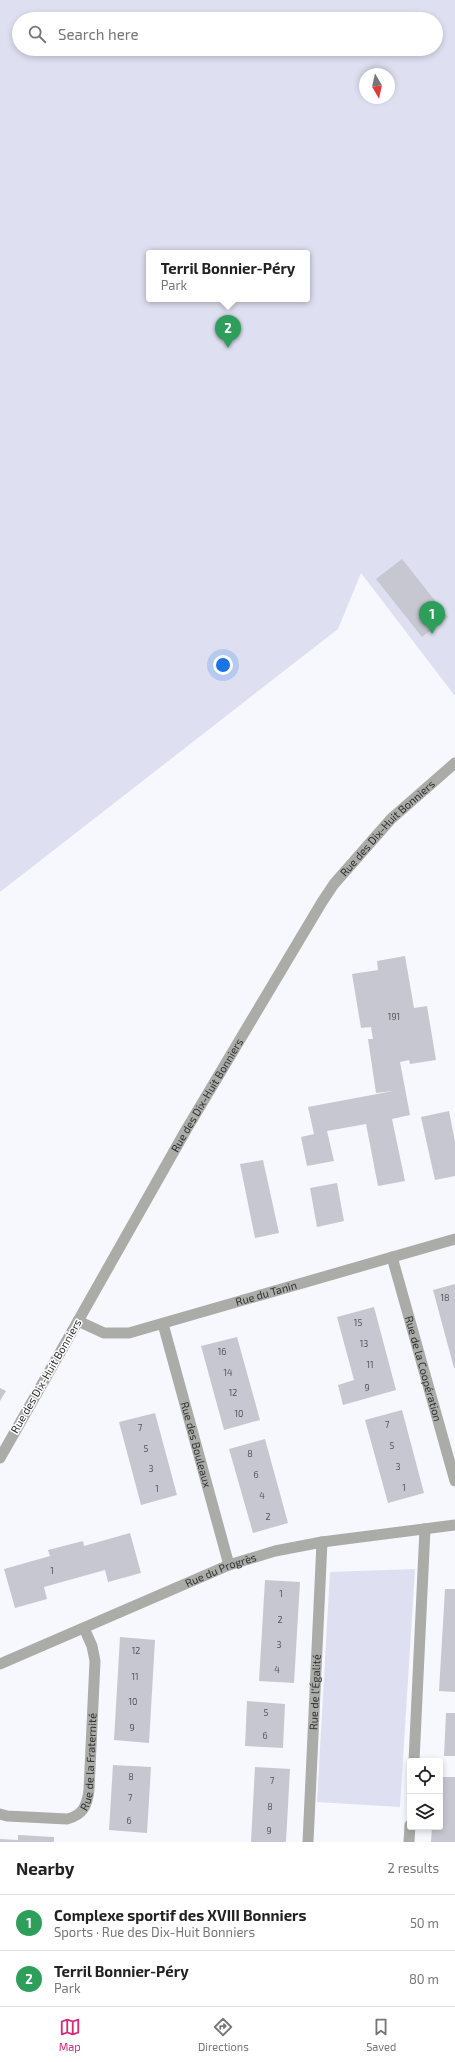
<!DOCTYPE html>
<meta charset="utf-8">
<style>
body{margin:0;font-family:"Exo 2",sans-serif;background:#f6f6f6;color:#222}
.controls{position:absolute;right:12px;bottom:12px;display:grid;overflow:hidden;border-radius:4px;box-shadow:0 2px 6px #0003}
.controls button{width:36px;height:36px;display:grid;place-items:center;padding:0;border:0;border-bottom:1px solid #e0e0e0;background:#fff;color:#222;font:20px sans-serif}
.compass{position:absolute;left:359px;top:68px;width:36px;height:36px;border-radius:50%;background:#fff;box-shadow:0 2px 6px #0003;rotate:171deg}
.you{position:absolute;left:223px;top:665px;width:14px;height:14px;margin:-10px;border:3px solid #fff;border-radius:50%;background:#1a73e8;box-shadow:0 0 0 6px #1a73e833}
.badge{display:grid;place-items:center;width:26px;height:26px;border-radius:50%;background:#db2777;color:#fff;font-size:13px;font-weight:700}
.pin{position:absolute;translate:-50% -33px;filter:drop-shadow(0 1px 2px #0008)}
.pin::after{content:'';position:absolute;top:21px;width:14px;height:12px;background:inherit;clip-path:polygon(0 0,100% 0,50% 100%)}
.popup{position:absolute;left:146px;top:250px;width:164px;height:52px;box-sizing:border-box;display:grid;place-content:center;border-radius:4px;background:#fff;filter:drop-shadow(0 1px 3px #0005);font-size:13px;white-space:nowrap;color:#767676}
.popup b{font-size:15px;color:#222}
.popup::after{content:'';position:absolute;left:50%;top:100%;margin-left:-8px;border:8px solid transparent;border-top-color:#fff}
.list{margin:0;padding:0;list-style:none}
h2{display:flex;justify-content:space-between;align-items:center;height:52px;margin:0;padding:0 16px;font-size:17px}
h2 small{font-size:13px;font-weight:400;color:#767676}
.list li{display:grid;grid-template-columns:26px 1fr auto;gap:12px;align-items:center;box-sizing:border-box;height:56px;padding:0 16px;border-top:1px solid #e0e0e0}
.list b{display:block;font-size:15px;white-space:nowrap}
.list p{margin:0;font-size:13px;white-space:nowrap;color:#767676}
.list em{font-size:13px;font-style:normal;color:#767676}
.icon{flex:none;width:22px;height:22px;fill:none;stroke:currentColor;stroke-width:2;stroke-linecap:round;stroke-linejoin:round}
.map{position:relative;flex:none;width:455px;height:1842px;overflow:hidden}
.search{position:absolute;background:#fff;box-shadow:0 2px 6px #0003;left:12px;right:12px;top:12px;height:44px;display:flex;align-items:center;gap:10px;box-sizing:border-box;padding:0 14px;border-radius:22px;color:#767676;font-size:15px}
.sheet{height:164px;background:#fff}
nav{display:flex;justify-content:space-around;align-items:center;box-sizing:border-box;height:56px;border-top:1px solid #e0e0e0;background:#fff;font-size:11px;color:#767676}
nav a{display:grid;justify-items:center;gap:2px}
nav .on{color:#db2777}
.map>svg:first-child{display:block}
.green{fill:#dedff0;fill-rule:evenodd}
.building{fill:#c6c7d0}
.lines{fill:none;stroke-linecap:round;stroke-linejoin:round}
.minor{stroke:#abaca8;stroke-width:11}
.tertiary{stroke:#abaca8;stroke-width:11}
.labels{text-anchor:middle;stroke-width:3;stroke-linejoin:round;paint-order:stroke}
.number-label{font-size:9px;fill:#56565a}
.street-label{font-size:11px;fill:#303033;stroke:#fff}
</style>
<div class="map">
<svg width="455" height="1842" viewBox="0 0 455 1842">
<rect width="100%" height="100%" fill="#f7f8fd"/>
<!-- green -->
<path class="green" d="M0 0H455V696L361 573 338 629 0 892ZM19 19H436V49H19ZM365 74H389V98H365ZM149 253H307V299H149Z
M415 1569 400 1807 317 1802 330 1572Z"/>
<!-- building -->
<path class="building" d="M402 559 448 617 422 637 376 579Z
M405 956 414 1008 427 1006 436 1060 410 1064 409 1060 400 1062 410 1115 392 1119 405 1181 378 1186 366 1124 327 1131 334 1161 307 1166 301 1137 314 1134 308 1107 393 1091 376 1093 368 1039H373L371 1027 361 1028 352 974 378 970 377 961Z
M449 1111 455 1142V1176L435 1180 421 1117Z
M263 1160 279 1233 255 1238 240 1164Z
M337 1183 344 1221 317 1227 310 1188Z
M455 1284V1368H454L433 1290Z
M374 1307 396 1390 343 1405 338 1385 354 1380 337 1317Z
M237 1337 260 1420 224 1430 201 1346Z
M0 1388 6 1391 0 1401Z
M402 1410 424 1493 388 1503 365 1420Z
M155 1413 177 1495 141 1505 119 1422Z
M265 1439 288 1523 253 1533 229 1449Z
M130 1533 141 1573 108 1582 105 1570 44 1587 47 1599 15 1608 4 1569 50 1556 48 1550 83 1541 84 1546Z
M265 1580 300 1582 294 1683 259 1681Z
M445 1589H455V1692L439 1691Z
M120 1637 155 1640 149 1743 114 1740Z
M247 1701 285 1704 283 1748 245 1746Z
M446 1713H455V1756H444Z
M113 1765 151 1767 147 1833 109 1830Z
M255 1767 290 1769 286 1842H251Z
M440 1777H455V1842H431L432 1827H440Z
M18 1835 54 1837V1842H0V1839L18 1840Z"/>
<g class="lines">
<!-- minor -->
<g class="minor">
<path id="s1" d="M392 1257 455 1481"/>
<path id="s2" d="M78 1321 186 1130 322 902 334 884 391 819 455 763"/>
<path id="s3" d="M163 1324 229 1565"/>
<path id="s4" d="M0 1664 229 1565 275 1551 322 1542 455 1525"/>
<path d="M414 1761 425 1529"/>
<path id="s5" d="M0 1814 7 1816 67 1819C83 1815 87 1806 89 1790L95 1661 92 1646 84 1628"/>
<path id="s6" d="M308 1842 322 1542"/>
<path d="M409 1842 410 1825"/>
</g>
<!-- tertiary -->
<path class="tertiary" id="s7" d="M0 1458 78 1321 104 1333H129L455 1239"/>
</g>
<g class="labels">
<!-- number labels -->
<g class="number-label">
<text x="394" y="1020">191</text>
<text x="445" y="1301">18</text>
<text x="358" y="1326">15</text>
<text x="364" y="1347">13</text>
<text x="222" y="1355">16</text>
<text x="370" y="1368">11</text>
<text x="228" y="1376">14</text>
<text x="367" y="1391">9</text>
<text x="233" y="1396">12</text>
<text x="239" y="1417">10</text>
<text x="387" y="1428">7</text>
<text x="140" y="1431">7</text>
<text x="392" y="1449">5</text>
<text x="146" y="1452">5</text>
<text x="250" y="1457">8</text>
<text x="398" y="1470">3</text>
<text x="151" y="1472">3</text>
<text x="256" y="1478">6</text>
<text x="404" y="1491">1</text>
<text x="157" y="1492">1</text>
<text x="262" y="1499">4</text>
<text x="268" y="1520">2</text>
<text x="52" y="1574">1</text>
<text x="281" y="1597">1</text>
<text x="280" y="1623">2</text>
<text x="279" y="1648">3</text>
<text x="136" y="1654">12</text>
<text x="277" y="1673">4</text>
<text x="135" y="1680">11</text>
<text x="133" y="1705">10</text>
<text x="266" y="1716">5</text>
<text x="132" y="1731">9</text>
<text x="265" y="1739">6</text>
<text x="131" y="1780">8</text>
<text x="272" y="1784">7</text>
<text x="130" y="1801">7</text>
<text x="270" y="1810">8</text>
<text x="129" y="1824">6</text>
<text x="269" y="1834">9</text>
</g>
<!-- street labels -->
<g class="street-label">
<text dy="4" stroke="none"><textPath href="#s2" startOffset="584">Rue des Dix-Huit Bonniers</textPath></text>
<text dy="4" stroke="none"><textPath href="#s2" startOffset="260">Rue des Dix-Huit Bonniers</textPath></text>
<text dy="4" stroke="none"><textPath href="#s7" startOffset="354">Rue du Tanin</textPath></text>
<text dy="4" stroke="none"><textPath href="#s1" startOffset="116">Rue de la Coopération</textPath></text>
<text transform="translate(46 1376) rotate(-60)" y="4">Rue des Dix-Huit Bonniers</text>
<text dy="4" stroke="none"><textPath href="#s3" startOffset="125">Rue des Bouleaux</textPath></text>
<text dy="4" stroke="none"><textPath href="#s4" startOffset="240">Rue du Progrès</textPath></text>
<text dy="4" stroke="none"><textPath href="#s6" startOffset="150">Rue de l'Égalité</textPath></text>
<text dy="4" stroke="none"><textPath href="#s5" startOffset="135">Rue de la Fraternité</textPath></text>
</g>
</g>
</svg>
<div class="controls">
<button><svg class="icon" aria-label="locate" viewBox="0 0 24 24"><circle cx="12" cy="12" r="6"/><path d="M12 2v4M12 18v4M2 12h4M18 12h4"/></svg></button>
<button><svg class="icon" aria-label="layers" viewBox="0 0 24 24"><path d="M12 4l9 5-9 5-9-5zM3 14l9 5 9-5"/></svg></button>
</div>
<svg class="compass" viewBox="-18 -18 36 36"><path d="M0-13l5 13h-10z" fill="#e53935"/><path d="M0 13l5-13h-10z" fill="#767676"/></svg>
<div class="you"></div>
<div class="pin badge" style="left:432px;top:634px;background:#2e9e5b">1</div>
<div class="pin badge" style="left:228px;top:348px;background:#2e9e5b">2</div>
<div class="popup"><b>Terril Bonnier-Péry</b>Park</div>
<div class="search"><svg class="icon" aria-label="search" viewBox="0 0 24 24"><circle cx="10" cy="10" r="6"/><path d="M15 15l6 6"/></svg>Search here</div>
</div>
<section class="sheet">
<h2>Nearby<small>2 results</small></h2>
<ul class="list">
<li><span class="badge" style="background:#2e9e5b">1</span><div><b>Complexe sportif des XVIII Bonniers</b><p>Sports · Rue des Dix-Huit Bonniers</p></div><em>50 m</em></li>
<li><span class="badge" style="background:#2e9e5b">2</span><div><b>Terril Bonnier-Péry</b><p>Park</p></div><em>80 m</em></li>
</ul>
</section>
<nav>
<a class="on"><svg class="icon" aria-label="map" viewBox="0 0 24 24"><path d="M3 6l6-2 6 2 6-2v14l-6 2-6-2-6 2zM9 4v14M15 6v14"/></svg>Map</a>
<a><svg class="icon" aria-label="directions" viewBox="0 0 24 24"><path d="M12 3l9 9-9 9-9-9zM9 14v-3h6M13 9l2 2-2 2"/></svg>Directions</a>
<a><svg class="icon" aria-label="saved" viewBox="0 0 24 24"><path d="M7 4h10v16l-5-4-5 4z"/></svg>Saved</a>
</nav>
